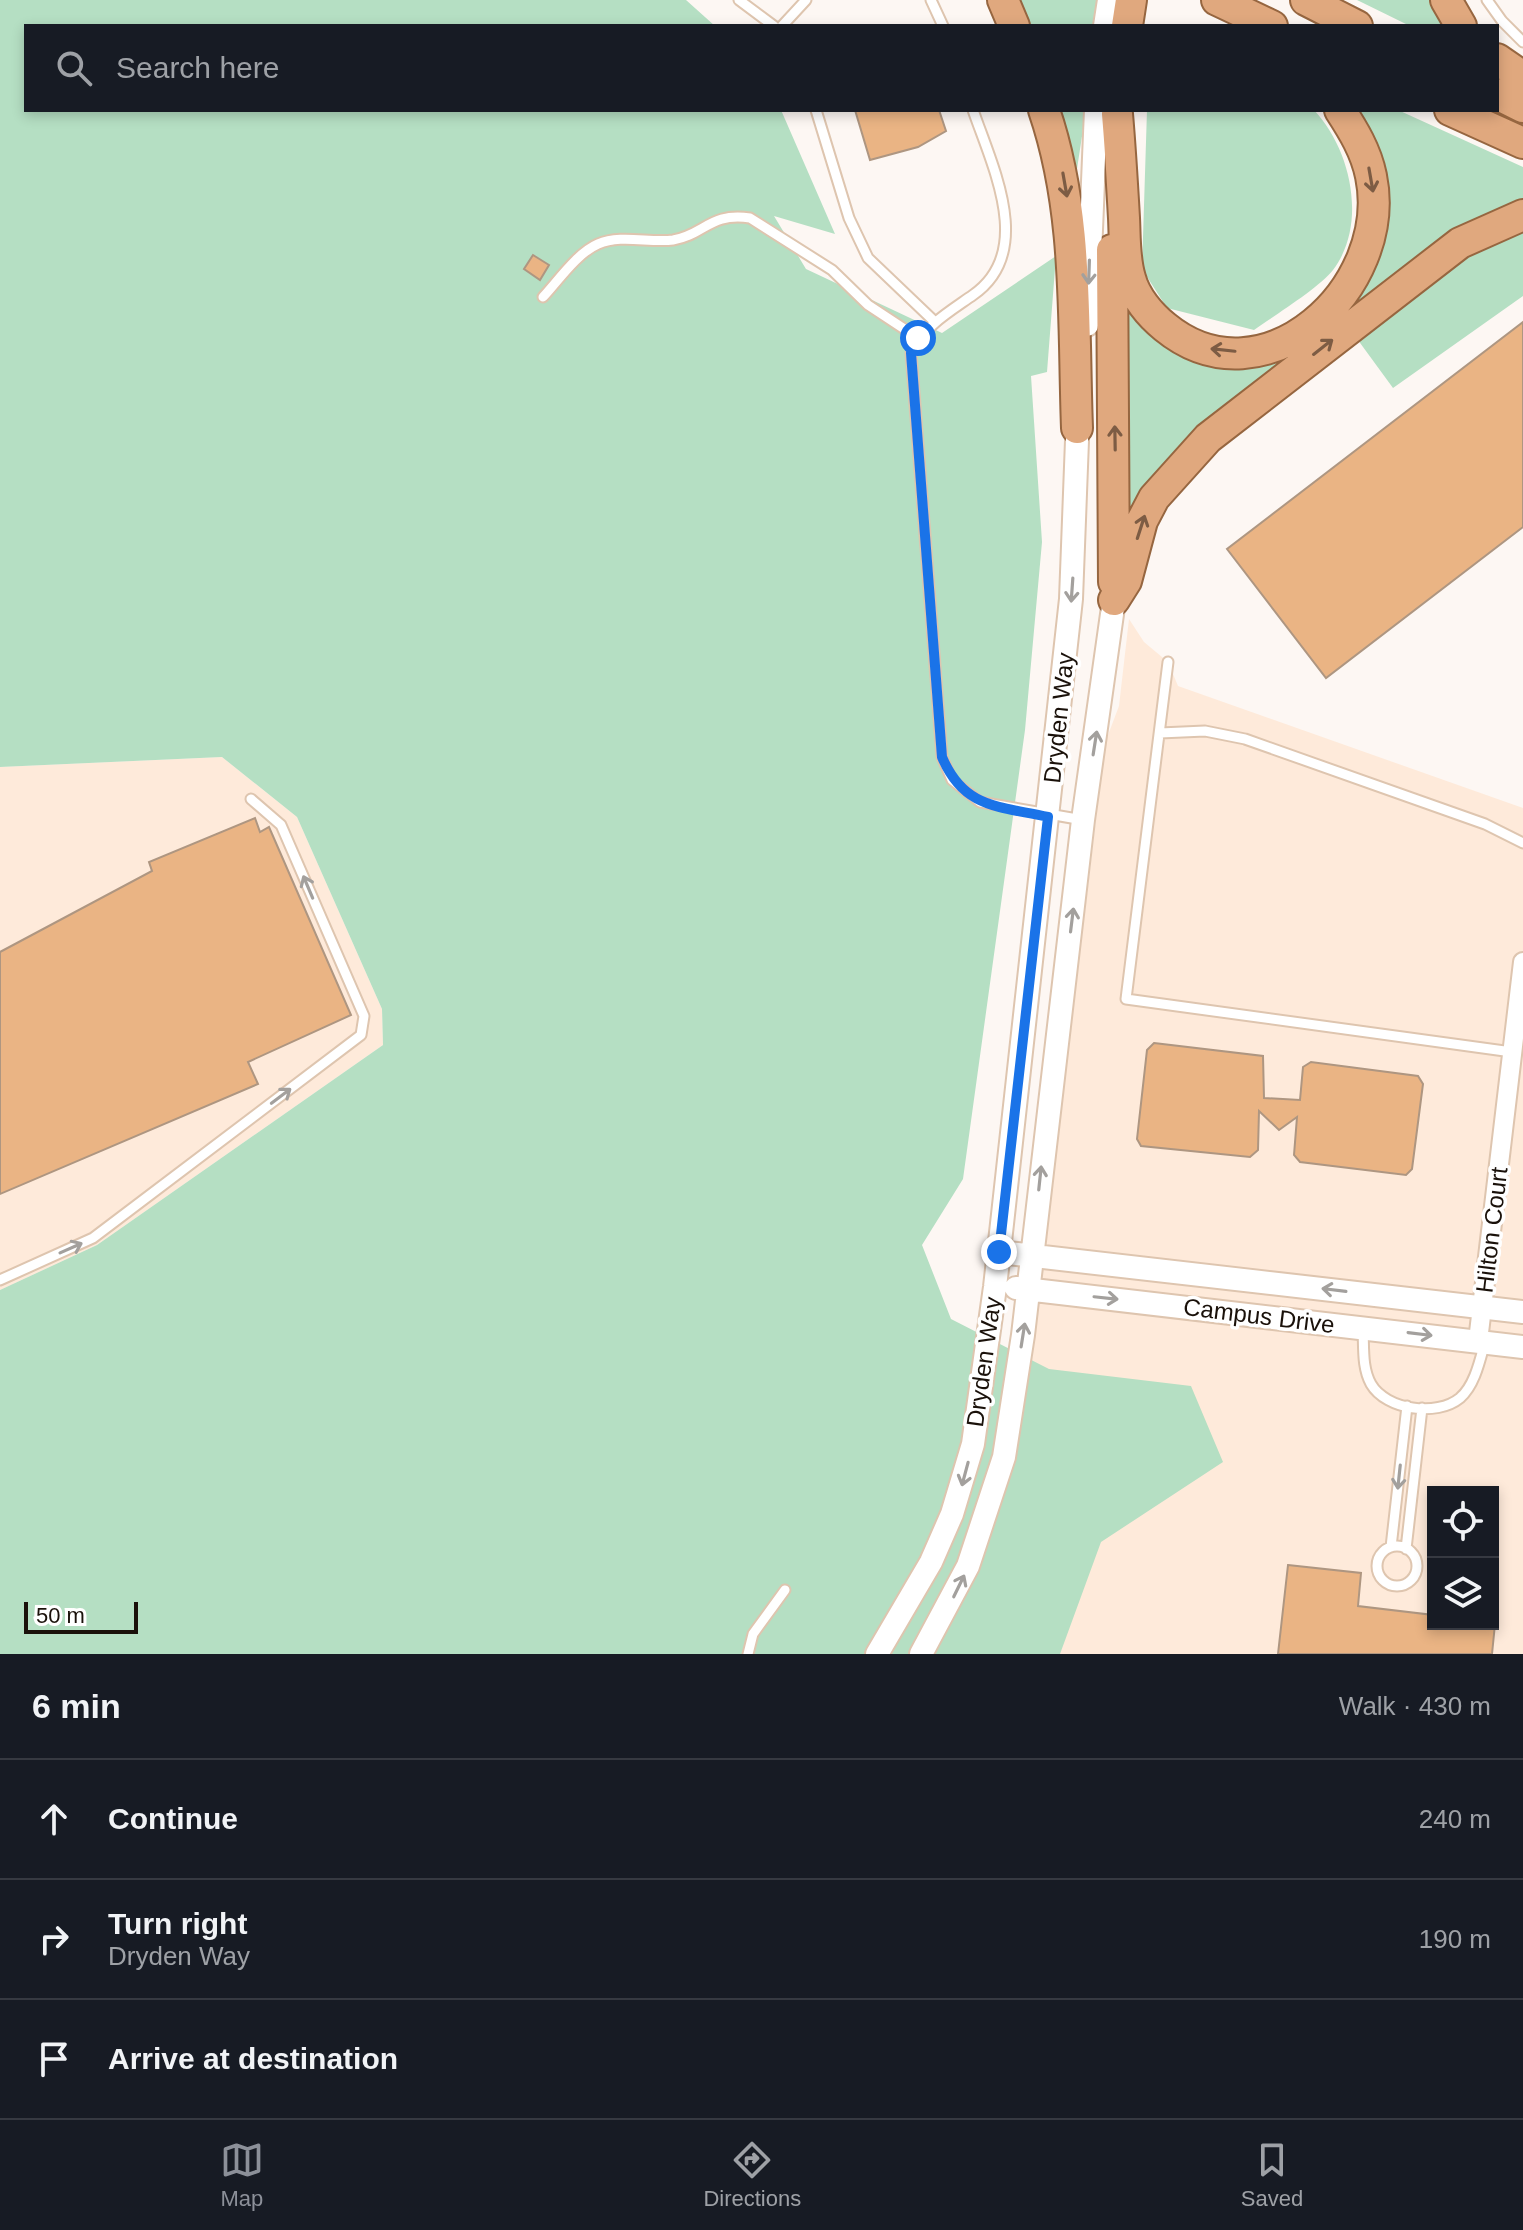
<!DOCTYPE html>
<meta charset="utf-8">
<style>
body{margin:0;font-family:Arial,sans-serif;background:#242831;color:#f1f3f6}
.controls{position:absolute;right:24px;bottom:24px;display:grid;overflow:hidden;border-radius:0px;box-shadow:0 4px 12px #0003}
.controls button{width:72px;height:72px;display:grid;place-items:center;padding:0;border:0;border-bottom:2px solid #363941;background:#171b24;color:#f1f3f6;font:40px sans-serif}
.scale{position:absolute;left:24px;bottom:20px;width:114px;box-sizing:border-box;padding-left:8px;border:4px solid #1a110a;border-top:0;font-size:22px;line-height:28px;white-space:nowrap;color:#1a110a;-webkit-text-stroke:6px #fff;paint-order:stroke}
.stop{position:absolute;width:24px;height:24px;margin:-18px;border:6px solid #1a73e8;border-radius:50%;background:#fff}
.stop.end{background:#1a73e8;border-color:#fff;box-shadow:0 2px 8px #0008}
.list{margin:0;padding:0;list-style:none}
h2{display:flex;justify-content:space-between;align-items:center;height:104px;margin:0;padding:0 32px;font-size:34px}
h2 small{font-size:26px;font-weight:400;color:#9ea1a6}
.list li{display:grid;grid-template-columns:52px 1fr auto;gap:24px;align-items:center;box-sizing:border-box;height:120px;padding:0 32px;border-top:2px solid #363941}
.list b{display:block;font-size:30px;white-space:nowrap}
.list p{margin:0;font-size:26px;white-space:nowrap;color:#9ea1a6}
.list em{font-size:26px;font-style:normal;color:#9ea1a6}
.icon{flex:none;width:44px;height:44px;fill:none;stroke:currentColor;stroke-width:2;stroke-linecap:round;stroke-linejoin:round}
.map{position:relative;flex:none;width:1523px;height:1654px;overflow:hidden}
.search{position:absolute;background:#171b24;box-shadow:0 4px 12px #0003;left:24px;right:24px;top:24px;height:88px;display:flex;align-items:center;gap:20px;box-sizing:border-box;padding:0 28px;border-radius:0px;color:#9ea1a6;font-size:30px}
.sheet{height:464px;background:#171b24}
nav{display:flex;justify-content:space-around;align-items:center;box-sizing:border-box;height:112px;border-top:2px solid #363941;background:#171b24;font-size:22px;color:#9ea1a6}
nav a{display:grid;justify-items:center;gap:4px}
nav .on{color:#8c9099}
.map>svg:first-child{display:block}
.built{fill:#feeada;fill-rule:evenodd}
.green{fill:#b5dfc3}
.building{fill:#eab484;stroke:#ae9681;stroke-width:2}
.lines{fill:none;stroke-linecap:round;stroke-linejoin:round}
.service-casing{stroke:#dec5af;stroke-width:13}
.minor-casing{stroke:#dec5af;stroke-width:22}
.tertiary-casing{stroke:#dec5af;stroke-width:26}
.trunk-casing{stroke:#966640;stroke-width:34}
.service{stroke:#fff;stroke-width:9}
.minor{stroke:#fff;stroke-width:18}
.tertiary{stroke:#fff;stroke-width:22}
.trunk{stroke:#e0a87e;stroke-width:30}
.oneway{stroke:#7d5c44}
.oneway2{stroke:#a3a09d}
.route{stroke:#1a73e8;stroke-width:10}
.labels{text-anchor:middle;stroke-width:7;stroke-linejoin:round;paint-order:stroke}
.street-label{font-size:24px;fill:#1a110a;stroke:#fff}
</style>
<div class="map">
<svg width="1523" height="1654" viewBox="0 0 1523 1654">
<rect width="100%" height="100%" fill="#fdf7f3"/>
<!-- built -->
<path class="built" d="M1129 619 1144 642 1168 662 1178 686 1523 808V1654H932L1022 1442 1105 743 1119 706ZM1433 1492H1493V1624H1433Z
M222 757 297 817 382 1009 383 1045 97 1245 0 1290V767Z"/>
<!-- green -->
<path class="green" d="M0 0H686L715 26H26V110H781L835 234 774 216 806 269 942 333 1056 256 1047 372 1031 376 1042 542 1025 730 963 1179 922 1245 951 1319 1049 1369 1191 1386 1223 1462 1101 1542 1060 1654H0V1290L97 1245 383 1045 382 1009 297 817 222 757 0 767Z
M1012 0H1101L1098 26H1026Z
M1357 0H1436L1449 26H1410Z
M1056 110H1086L1075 182Z
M1147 110H1314C1351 149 1368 224 1333 270 1319 288 1275 315 1254 330L1167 308 1142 269Z
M1349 110H1398L1523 167V207L1128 514 1123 292 1246 360 1371 265Z
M1523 226V296L1393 388 1355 336 1490 237Z"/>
<!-- building -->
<path class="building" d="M855 110H939L946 131 918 147 870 160Z
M533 255 549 265 540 280 524 269Z
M1523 322V527L1326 678 1227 549Z
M255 818 260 832 269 827 351 1015 248 1062 258 1084 0 1194V952L152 871 149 862Z
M1154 1043 1263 1056 1264 1098 1300 1100 1303 1067 1311 1062 1418 1076 1423 1084 1412 1169 1406 1175 1300 1162 1294 1155 1297 1117 1279 1130 1259 1111 1258 1150 1250 1157 1141 1146 1137 1139 1147 1050Z
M1288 1565 1361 1573 1358 1606 1433 1615V1624H1495L1492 1654H1278Z"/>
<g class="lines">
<!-- service casing -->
<g class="service-casing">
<path id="service" d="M739 0 774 26
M931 0 943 26
M1487 0 1502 21 1523 42
M782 26 806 0
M816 110 849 218 868 258 935 322
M973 110C993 168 1035 252 973 295 949 312 924 326 911 353L942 757 952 780 980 802 1083 820
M543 297C558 281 577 253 598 244 621 234 649 243 673 240 704 235 710 212 750 218L832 270 868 305 918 338
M1168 662 1126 999 1512 1052
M1160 733 1205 731 1245 739 1485 824 1523 843
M0 1280 93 1238 361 1035 364 1016 281 825 251 799
M1363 1330C1364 1348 1362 1368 1371 1384 1386 1410 1437 1417 1460 1398 1475 1385 1480 1360 1485 1342
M1377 1566a20 20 0 1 1 40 0a20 20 0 1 1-40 0Z
M1391 1547 1407 1406
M1406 1549 1422 1408
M748 1654 753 1634 785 1590"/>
</g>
<!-- minor casing -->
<g class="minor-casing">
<path id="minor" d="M1478 1341 1523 962"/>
</g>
<!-- tertiary casing -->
<g class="tertiary-casing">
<path id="tertiary" d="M1105 26 1109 0
M1087 325 1096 110
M999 1252 1523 1312
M1016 1288 1523 1347
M877 1654 931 1562 952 1514 973 1444 995 1287 1071 599 1078 414
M921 1654 968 1566 1004 1457 1023 1335 1083 820 1114 600"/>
</g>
<!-- trunk casing -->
<g class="trunk-casing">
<path id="trunk" d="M1003 0 1014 26
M1217 0 1272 26
M1306 0 1357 26
M1446 0 1461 26
M1127 26 1131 0
M1497 59 1523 77
M1497 94 1523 107
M1044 110C1079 212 1073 321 1077 428
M1450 110 1523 143
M1117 114C1120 149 1122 183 1124 218 1125 237 1124 259 1130 278 1135 297 1150 315 1165 327 1264 408 1394 287 1371 176 1366 151 1353 130 1340 110
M1112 250 1114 582
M1114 600 1126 581 1142 521 1154 498 1208 438 1460 243 1523 215"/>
</g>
<!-- service -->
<use href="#service" class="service"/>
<!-- minor -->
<use href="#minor" class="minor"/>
<!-- tertiary -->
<use href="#tertiary" class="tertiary"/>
<!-- trunk -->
<use href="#trunk" class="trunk"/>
</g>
<!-- one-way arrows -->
<defs><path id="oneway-shaft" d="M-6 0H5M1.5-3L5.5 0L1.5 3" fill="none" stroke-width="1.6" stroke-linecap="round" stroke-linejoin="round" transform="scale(2)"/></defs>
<g class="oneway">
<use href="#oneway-shaft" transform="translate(1371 180) rotate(80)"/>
<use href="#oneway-shaft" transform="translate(1065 185) rotate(80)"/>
<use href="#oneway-shaft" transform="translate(1323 347) rotate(-38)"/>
<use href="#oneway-shaft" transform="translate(1223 350) rotate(-174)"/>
<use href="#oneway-shaft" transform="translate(1115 438) rotate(-91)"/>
<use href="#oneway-shaft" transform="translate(1141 527) rotate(-72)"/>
</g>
<g class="oneway2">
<use href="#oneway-shaft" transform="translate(1089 272) rotate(92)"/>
<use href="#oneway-shaft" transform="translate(1072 590) rotate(94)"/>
<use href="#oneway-shaft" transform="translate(1095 743) rotate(-81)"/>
<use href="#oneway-shaft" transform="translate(308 887) rotate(-113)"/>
<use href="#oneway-shaft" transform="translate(1072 920) rotate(-83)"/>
<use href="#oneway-shaft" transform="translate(281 1096) rotate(-37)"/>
<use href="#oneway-shaft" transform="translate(1040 1178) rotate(-84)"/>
<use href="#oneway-shaft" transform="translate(71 1248) rotate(-24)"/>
<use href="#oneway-shaft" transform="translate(1334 1290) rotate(-173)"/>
<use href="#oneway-shaft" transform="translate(1106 1298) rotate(6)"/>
<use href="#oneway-shaft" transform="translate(1420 1334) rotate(7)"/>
<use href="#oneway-shaft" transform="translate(1023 1335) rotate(-81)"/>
<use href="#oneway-shaft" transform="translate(965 1474) rotate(105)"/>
<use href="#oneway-shaft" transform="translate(1399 1477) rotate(96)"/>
<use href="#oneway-shaft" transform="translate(959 1586) rotate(-64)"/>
</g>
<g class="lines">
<!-- route -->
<path class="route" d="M918 338 911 353 942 757C964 809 999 806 1048 817L999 1252"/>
</g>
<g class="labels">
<!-- street labels -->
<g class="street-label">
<text transform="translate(1059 718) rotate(-84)" y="8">Dryden Way</text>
<text transform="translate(1492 1230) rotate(-83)" y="8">Hilton Court</text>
<text transform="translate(1259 1316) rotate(7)" y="8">Campus Drive</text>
<text transform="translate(984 1362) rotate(-82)" y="8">Dryden Way</text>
</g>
</g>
</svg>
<div class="controls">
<button><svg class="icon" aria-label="locate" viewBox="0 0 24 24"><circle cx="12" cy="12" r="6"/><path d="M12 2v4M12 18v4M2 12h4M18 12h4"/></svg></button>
<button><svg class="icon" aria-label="layers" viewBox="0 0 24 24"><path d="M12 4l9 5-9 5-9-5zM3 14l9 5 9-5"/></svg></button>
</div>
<div class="scale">50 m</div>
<div class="stop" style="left:918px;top:338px"></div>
<div class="stop end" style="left:999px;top:1252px"></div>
<div class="search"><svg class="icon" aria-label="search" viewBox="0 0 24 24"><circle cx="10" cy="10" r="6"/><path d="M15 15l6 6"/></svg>Search here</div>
</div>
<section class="sheet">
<h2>6 min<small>Walk · 430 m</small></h2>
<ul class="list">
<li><svg class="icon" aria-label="ahead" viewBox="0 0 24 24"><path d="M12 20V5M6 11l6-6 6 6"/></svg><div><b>Continue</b></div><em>240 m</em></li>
<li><svg class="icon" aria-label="right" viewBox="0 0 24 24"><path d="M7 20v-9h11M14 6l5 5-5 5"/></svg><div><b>Turn right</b><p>Dryden Way</p></div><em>190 m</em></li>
<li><svg class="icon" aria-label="arrive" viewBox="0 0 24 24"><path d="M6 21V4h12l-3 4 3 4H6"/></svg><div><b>Arrive at destination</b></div></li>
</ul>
</section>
<nav>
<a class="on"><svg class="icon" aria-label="map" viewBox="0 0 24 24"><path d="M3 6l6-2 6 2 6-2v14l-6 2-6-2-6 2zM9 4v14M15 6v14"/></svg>Map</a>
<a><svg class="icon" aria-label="directions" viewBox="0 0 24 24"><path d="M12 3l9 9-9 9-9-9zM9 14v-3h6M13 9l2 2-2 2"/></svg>Directions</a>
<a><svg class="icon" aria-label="saved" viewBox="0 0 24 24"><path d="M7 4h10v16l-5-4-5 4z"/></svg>Saved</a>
</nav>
